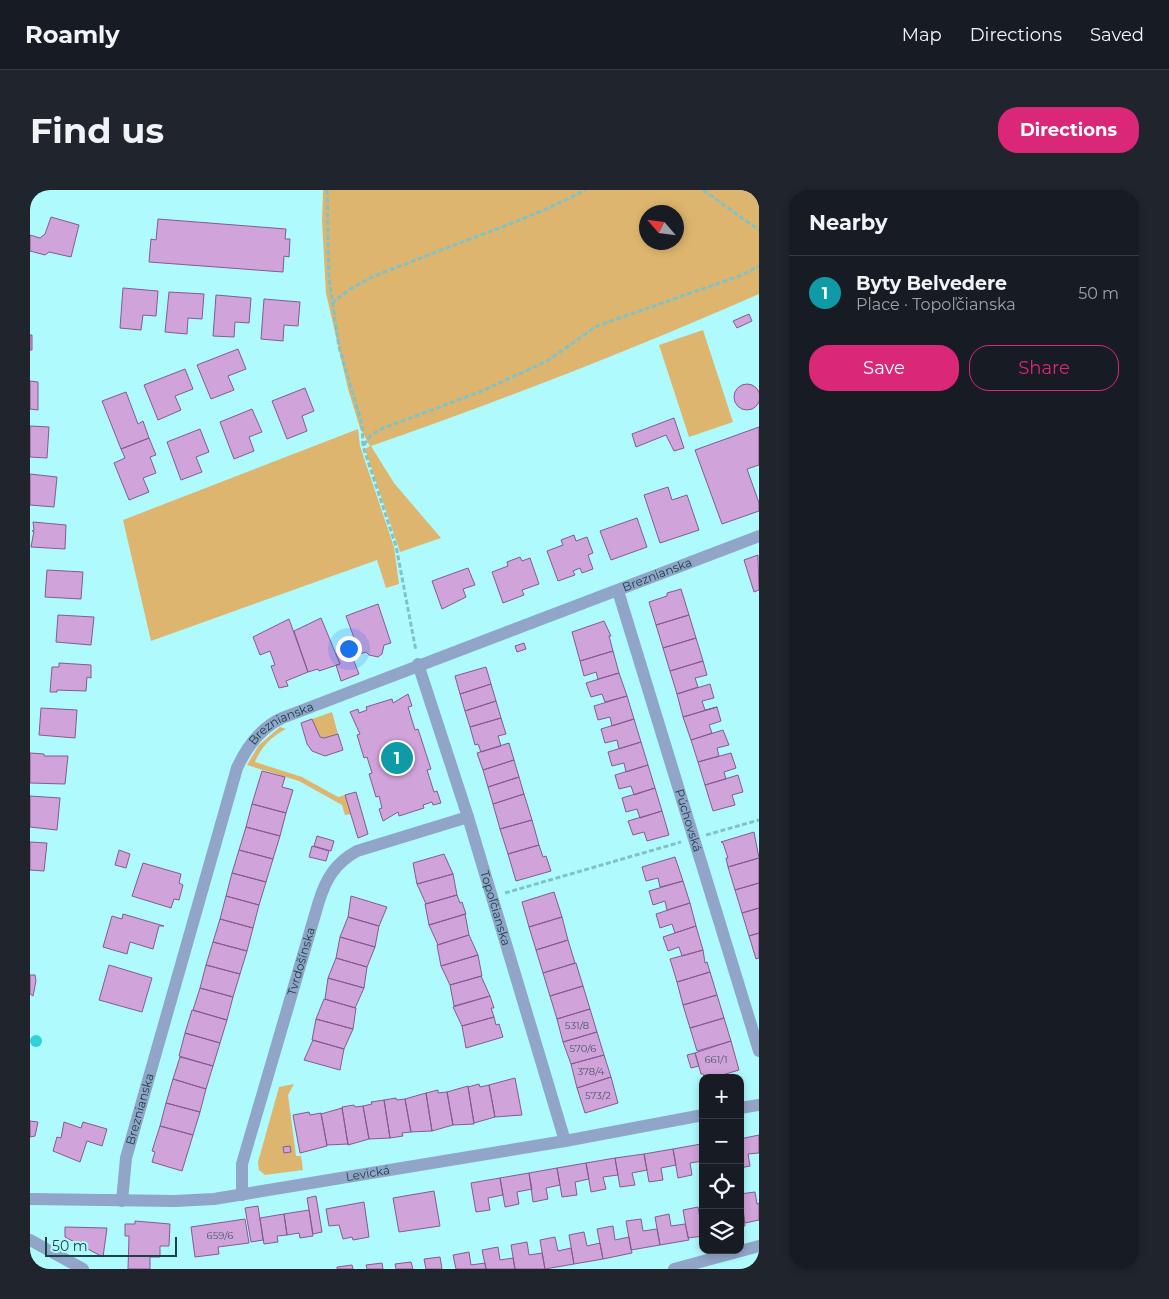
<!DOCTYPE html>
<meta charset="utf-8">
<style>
body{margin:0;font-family:Montserrat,sans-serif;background:#20242c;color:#f1f3f6}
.controls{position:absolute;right:15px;bottom:15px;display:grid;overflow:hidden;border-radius:10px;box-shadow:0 2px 8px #0003}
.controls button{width:45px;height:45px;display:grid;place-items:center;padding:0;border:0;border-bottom:1px solid #363941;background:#171b24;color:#f1f3f6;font:25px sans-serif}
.compass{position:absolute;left:609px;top:15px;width:45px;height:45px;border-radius:50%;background:#171b24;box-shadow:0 2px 8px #0003;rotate:298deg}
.scale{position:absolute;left:15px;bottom:12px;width:132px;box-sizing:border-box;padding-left:5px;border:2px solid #194345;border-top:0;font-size:14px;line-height:18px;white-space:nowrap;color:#194345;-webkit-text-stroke:4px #affafd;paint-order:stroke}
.you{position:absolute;left:318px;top:458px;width:18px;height:18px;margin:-12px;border:4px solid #fff;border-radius:50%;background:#1a73e8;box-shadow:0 0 0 8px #1a73e833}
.badge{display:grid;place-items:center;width:32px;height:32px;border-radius:50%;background:#db2777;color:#fff;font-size:16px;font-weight:700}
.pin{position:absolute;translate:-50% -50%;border:2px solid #fff;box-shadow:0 1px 5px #0006}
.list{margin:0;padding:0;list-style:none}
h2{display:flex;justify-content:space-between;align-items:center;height:65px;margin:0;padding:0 20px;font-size:21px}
h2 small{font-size:16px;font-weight:400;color:#9ea1a6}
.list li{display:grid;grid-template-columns:32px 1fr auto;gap:15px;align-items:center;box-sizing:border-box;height:75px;padding:0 20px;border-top:1px solid #363941}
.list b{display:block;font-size:19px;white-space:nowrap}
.list p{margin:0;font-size:16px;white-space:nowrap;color:#9ea1a6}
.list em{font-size:16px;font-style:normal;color:#9ea1a6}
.actions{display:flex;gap:10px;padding:15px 20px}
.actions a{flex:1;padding:11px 0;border:1px solid #db2777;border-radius:20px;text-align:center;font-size:18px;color:#db2777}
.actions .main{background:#db2777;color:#fff}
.icon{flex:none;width:28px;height:28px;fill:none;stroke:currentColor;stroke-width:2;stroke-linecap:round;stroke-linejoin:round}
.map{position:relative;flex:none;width:729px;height:1079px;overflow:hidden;border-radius:20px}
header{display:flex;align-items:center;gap:30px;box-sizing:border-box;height:70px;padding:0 25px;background:#171b24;border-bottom:1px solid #363941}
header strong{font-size:24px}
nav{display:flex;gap:28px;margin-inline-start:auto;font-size:18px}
.intro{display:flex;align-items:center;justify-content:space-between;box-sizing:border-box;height:120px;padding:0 30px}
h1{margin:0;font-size:35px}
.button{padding:12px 22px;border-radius:20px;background:#db2777;color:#fff;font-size:18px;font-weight:700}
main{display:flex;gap:30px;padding:0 30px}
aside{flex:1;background:#171b24;border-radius:20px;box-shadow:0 2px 8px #0003}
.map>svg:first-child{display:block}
.green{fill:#deb56e;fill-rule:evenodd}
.water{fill:#31d1d8}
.building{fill:#d0a3db;stroke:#855b8f}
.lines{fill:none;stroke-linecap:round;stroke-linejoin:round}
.path{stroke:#81c2c4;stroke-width:3;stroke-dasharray:5 2.5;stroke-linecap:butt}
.minor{stroke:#90a5c8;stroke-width:12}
.labels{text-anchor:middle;stroke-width:5;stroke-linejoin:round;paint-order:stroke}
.number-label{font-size:10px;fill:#475b6a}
.street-label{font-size:12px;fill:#194345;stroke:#affafd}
</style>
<header>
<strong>Roamly</strong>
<nav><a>Map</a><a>Directions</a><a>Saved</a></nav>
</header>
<div class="intro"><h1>Find us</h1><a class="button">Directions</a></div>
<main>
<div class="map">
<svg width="729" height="1079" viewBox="0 0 729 1079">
<rect width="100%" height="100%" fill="#affafd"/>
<!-- green -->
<path class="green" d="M293 0H729V104C602 160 472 210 341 256L364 293 411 348 370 362 335 259 340 256 330 238 318 199 296 103 292 31ZM616 22H646V52H616Z
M673 140 703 232 659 247 629 155Z
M328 239 330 256 364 357 369 394 356 398 347 370 121 451 93 330Z
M302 522 308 544 294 548 290 547 282 529Z
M250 537 256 539C242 546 231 557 225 572L272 587 308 607 315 605 321 624 315 625 312 615 269 591 217 575 229 555Z
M264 894 258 905 266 966H271L273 980 235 985 229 980 228 972 249 897Z"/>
<!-- water -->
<path class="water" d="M0 851a6 6 0 1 1 12 0a6 6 0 1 1-12 0Z"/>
<!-- building -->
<path class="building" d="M21 27 49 35 41 67 19 62 15 65 0 61V45L10 48 15 44Z
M128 29 256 39 255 49H260L259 67 254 66 253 82 119 72 121 49 126 50Z
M93 98 128 101 126 126 113 125 111 140 90 138Z
M139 102 174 104 172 129 158 128 157 144 135 142Z
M186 105 221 108 219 133 205 132 204 147 183 146Z
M234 109 270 112 268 136 254 135 253 151 231 149Z
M719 124 722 131 707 138 703 131Z
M0 145H2V160H0Z
M208 159 216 179 198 186 204 200 181 209 167 175Z
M155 179 163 199 145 206 151 220 128 230 114 195Z
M0 191 8 192V220L0 219Z
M704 207a13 13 0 1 1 26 0a13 13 0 1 1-26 0Z
M275 198 284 221 272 226 277 241 257 249 242 211Z
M96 202 108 234 113 231 119 248 91 259 72 211Z
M222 219 232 242 219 247 224 261 204 269 190 232Z
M644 228 654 258 644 261 636 245 606 257 602 244Z
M0 236 19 237 17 268 0 267Z
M729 237V275L717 279 729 313V321L692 334 665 260Z
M170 239 179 262 166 267 172 282 151 290 137 252Z
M119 248 126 265 120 267 126 283 113 288 119 302 99 310 84 273 95 268 91 259Z
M0 284 27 287 24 317 0 315Z
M638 297 642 310 657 305 669 340 630 353 614 305Z
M607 328 617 357 581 370 570 341Z
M3 332 36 335 35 359 1 357 4 341H2L4 340Z
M544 345 546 351 557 347 563 363 558 365 563 379 552 383 550 378 543 381 545 385 528 391 517 361 533 355 531 350Z
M728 365 729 400 724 402 714 370Z
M490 367 492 371 500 368 509 394 492 400 494 405 473 413 462 382 478 376 477 372Z
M438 378 445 395 433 399 436 407 412 419 402 391Z
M17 380 53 382 51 409 15 407Z
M651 399 659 425 626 435 619 412 637 406V403Z
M348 414 361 453 354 455 352 464 348 467 339 465 336 462 330 464 316 426Z
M28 425 64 427 61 455 26 452Z
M659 425 666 448 633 458 626 435Z
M291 428 310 474 289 481 288 479 278 482 264 441Z
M259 429 278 482 256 491 258 496 249 498 241 476 245 475 240 461 230 465 223 447Z
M574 431 581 446H579L583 461 550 471 542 442Z
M666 448 673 471 640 481 633 458Z
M494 453 496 459 487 462 485 456Z
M319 459 329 484 311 491 306 475 310 474 306 464Z
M583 461 589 483 568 489 566 482 554 486 550 471Z
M673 471 677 485 665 488 668 497 647 504 640 481Z
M29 473 61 475V488L57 487 56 501 27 500V502H20L22 477H29Z
M456 477 461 494 430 504 425 486Z
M589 483 597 506 575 512 572 504 561 507 556 493Z
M461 494 466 511 435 521 430 504Z
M680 494 684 508 672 511 675 520 687 517 653 527 647 504Z
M378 504 382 516 378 517 385 540 388 539 401 579 397 580 404 602 407 601 411 613 403 615 402 612 393 615 394 618 369 626 368 622 353 631 349 619 352 618 349 606 346 607 339 584 342 583 337 567 334 568 327 545 330 544 320 522 328 519 329 523 337 520 336 517 362 509 363 513Z
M597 506 604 529 582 536 580 527 568 530 564 516Z
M466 511 471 528 440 537 435 521Z
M687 517 691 531 679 535 682 543 661 550 653 527Z
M11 518 47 520 45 548 9 545Z
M471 528 476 544 468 546 471 556 451 562 448 554 445 555 440 537Z
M282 529 290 547 294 548 308 544 313 560 295 566 282 561 277 554 271 533Z
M604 529 611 552 589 559 587 550 575 553 571 539Z
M693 540 699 555 687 558 689 566 668 572 661 550Z
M611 552 618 575 596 582 594 573 582 576 578 562Z
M479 553 484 570 453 580 447 563Z
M0 563 14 564V566H38L35 594 0 593Z
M701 563 706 578 694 582 696 589 675 595 668 572Z
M484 570 489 587 458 597 453 580Z
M618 575 625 598 604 605 601 596 589 599 585 585Z
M232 581 255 587 252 597 263 600 256 623 222 614Z
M708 585 713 602 702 605 705 615 683 621 675 595Z
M489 587 494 604 463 614 458 597Z
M625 598 632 621 610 628 607 619 596 622 592 608Z
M326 602 338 644 328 648 315 605Z
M494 604 502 630 470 639 463 614Z
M0 606 30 608 27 640 0 637Z
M222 614 256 623 250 646 216 637Z
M632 621 639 645 617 651 614 642 603 645 598 631Z
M502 630 509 655 478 664 470 639Z
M216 637 250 646 243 669 209 660Z
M724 642 729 668 698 677 696 668H698L693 653 691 652Z
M287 646 304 651 301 661 284 656Z
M0 652 17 653 14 681 0 680Z
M509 655 513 667 516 666 521 681 486 691 478 664Z
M282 656 299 661 296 671 279 667Z
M89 660 100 664 96 678 85 675Z
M209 660 243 669 236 692 202 683Z
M414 664 423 684 387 694 383 673Z
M645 667 653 691 630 697 628 688 616 691 612 677Z
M729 668V693L705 700 698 677Z
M113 673 151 684 149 693 153 695 149 710 144 709 141 718 102 706Z
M202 683 236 692 229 715 196 706Z
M423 684 427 705 396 714 387 694Z
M653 691 660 713 637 720 635 711 623 715 619 701Z
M729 693V718L712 723 705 700Z
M524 702 532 727 499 737 492 712Z
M427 705 430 713 432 712 436 724 399 735 395 714Z
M196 706 229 715 223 738 190 729Z
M321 706 357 717 349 736 318 727Z
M660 713 666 736 645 743 642 734 630 738 626 724Z
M729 718V743L719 746 712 723Z
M93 724 134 736H129L123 759 100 752 97 764 73 757 82 726 92 729Z
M435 724 439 745 408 755 399 735Z
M318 727 349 736 345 757 310 747Z
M532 727 538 750 506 760 499 737Z
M190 729 223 738 217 761 183 752Z
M666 736 673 760 652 766 649 757 638 761 633 747Z
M729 743V768L726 769 719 746Z
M439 745 448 765 411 776 407 755Z
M310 747 345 757 337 777 306 768Z
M538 750 545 773 513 783 506 760Z
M183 752 217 761 210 784 176 775Z
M673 760 675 773 677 772 680 782 647 792 640 769Z
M448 765 452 786 420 795 411 776Z
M306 768 337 777 334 798 298 788Z
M546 773 553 796 520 806 513 783Z
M79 775 122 788 112 822 69 810Z
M176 775 210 784 203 807 170 798Z
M680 782 687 805 653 815 647 792Z
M0 785H5L6 791 3 806 0 804Z
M451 786 460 806 424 816 420 795Z
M298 788 334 798 325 818 295 809Z
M553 796 560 819 527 829 520 806Z
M170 798 203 807 197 830 163 820Z
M687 805 694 828 660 838 653 815Z
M460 806 464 818H461L464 827 432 836 423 817Z
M294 809 326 818 323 839 286 829Z
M560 819 567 842 533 852 527 829Z
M162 820 197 830 190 853 155 843Z
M464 827 466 835 469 834 473 847 436 858 432 836Z
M694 828 701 851 667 861 660 838Z
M286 829 323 839 314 859 282 850Z
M567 842 574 865 541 874 533 852Z
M155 843 190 853 183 876 149 866Z
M283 850 314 859 310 880 274 870Z
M701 851 709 880 683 888H675L673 884H671L665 863Z
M665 863 669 876 661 878 657 865Z
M574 865 581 887 547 898 541 874Z
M150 867 183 876 176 899 143 889Z
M697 884 698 888H683Z
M581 887 588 913 555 923 547 898Z
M485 888 492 925 465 927 459 895Z
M143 889 176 899 170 922 136 913Z
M449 894 450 897 459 895 465 927 444 933 438 897Z
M438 896 444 934 423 935 417 902Z
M408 900V903L417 902 423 935 402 941 396 903Z
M396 903 402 941 381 942 375 909Z
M366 908 367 910 375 909 381 942 372 943 373 946 360 948 354 910Z
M354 910 360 948 339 949 333 916 342 914 341 912Z
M136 913 170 922 163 945 130 936Z
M324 915 325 917 333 916 339 949 318 955 312 917Z
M312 918 318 954 297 955 291 924Z
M279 922 280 925 291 923 297 956 270 963 263 925Z
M0 931 8 932 5 946 0 947Z
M34 932 51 938 53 932 77 939 72 956 57 951 50 972 23 961 27 947 31 948Z
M130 936 163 945 152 981 122 972 125 962 122 961Z
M729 945V963L718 964 720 976 710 978V949Z
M671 954 673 971 660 973 662 985 648 988 643 959Z
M260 956 261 962 254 963 253 957Z
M643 959 646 975 631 978 633 990 619 992 614 964Z
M614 964 617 980 602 983 605 995 590 997 585 968Z
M585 968 588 985 573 987 576 999 561 1002 556 973Z
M556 973 559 989 545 992 547 1005 532 1007 527 978Z
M527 978 530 995 516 998 518 1009 503 1012 499 983Z
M499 983 502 999 487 1002 489 1014 475 1017 470 988Z
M470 988 473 1005 458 1008 460 1020 446 1022 441 993Z
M404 1001 410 1036 369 1042 363 1008Z
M725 1002 727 1014 729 1013V1030L715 1033 710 1004Z
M286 1006 292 1042 283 1044 277 1008Z
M334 1012 339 1047 323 1050 322 1047 313 1049 309 1035 299 1036 296 1019Z
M228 1016 233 1050 221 1052 215 1018Z
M668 1017 670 1029 673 1028V1046L658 1048 653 1020Z
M713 1019 715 1036H710V1020Z
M279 1020 283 1046 270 1048 269 1043 257 1045 254 1024Z
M254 1024 257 1045 247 1046 248 1052 234 1054 230 1028Z
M639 1024 641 1036 655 1034 659 1050 630 1055 625 1027Z
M215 1029 219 1053 188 1057 189 1064 165 1067 161 1037Z
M611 1029 613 1041 627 1039 630 1055 601 1060 596 1031Z
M105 1031 140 1034 139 1056H130V1067H120V1079H98L99 1046H95V1034H105Z
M583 1036 585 1050 599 1047 602 1063 573 1069 567 1039Z
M35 1037 77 1038 73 1067 35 1047Z
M554 1042 557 1056 570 1053 573 1069 544 1074 539 1045Z
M525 1047 528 1061 541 1058 544 1074 515 1079 510 1050Z
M497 1052 499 1065 512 1063 515 1079H485L481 1055Z
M468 1057 470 1070 483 1068 485 1079H456L452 1060Z
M439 1062 441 1075 455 1073 456 1079H426L423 1065Z
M410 1067 412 1079H396L394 1069Z
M381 1072 383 1079H366L365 1074Z
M352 1073 353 1079H337L336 1075Z
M322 1075 323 1079H307V1077Z"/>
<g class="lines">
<!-- path -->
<path class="path" d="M297 0 299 88 309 157 332 234 333 256 366 356 386 461
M673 0 729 40
M302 114C323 92 357 81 386 70 442 47 501 29 555 0
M334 255 340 246 351 239 452 201 517 171 567 136 712 85 729 76
M676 645 729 630
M475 703 651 652"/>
<!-- minor -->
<g class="minor">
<path id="s1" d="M588 401 729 861"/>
<path id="s2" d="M388 474 438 627 535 951"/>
<path d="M710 918 729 915"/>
<path id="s3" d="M212 1005V974L289 711C296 689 305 673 327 661L438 627"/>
<path id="s4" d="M0 1009 145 1011 184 1009 535 951 673 925"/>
<path id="s5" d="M92 1011 96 968 207 578C217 556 230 538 252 528L729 346"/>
<path d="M0 1050 53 1079"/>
<path d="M644 1079 729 1056"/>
</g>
</g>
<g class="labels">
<!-- number labels -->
<g class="number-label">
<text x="547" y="839">531/8</text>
<text x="553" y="862">570/6</text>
<text x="686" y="873">661/1</text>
<text x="561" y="885">378/4</text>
<text x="568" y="909">573/2</text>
<text x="190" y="1049">659/6</text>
</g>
<!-- street labels -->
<g class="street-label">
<text dy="4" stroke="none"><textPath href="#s5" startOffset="919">Breznianska</textPath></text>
<text dy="4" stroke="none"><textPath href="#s5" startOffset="514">Breznianska</textPath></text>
<text dy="4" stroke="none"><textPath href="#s1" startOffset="240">Púchovská</textPath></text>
<text dy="4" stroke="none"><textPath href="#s2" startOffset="256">Topoľčianska</textPath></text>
<text dy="4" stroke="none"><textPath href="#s3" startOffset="242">Tvrdošínska</textPath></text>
<text dy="4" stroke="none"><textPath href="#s5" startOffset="94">Breznianska</textPath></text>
<text dy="4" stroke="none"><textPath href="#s4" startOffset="340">Levická</textPath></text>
</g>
</g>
</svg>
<div class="controls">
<button>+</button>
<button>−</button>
<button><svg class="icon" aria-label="locate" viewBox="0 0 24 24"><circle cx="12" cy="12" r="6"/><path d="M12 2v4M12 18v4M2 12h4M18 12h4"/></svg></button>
<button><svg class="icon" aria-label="layers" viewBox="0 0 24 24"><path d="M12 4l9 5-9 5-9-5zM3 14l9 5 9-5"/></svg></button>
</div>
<svg class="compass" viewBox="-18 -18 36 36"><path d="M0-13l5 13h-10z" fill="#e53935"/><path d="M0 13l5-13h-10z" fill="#9ea1a6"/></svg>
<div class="scale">50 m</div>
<div class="you"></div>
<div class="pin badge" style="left:367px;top:568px;background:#0f9aa8">1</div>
</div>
<aside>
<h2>Nearby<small></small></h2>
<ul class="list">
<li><span class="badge" style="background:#0f9aa8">1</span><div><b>Byty Belvedere</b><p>Place · Topoľčianska</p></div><em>50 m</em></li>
</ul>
<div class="actions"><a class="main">Save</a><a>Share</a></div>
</aside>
</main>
